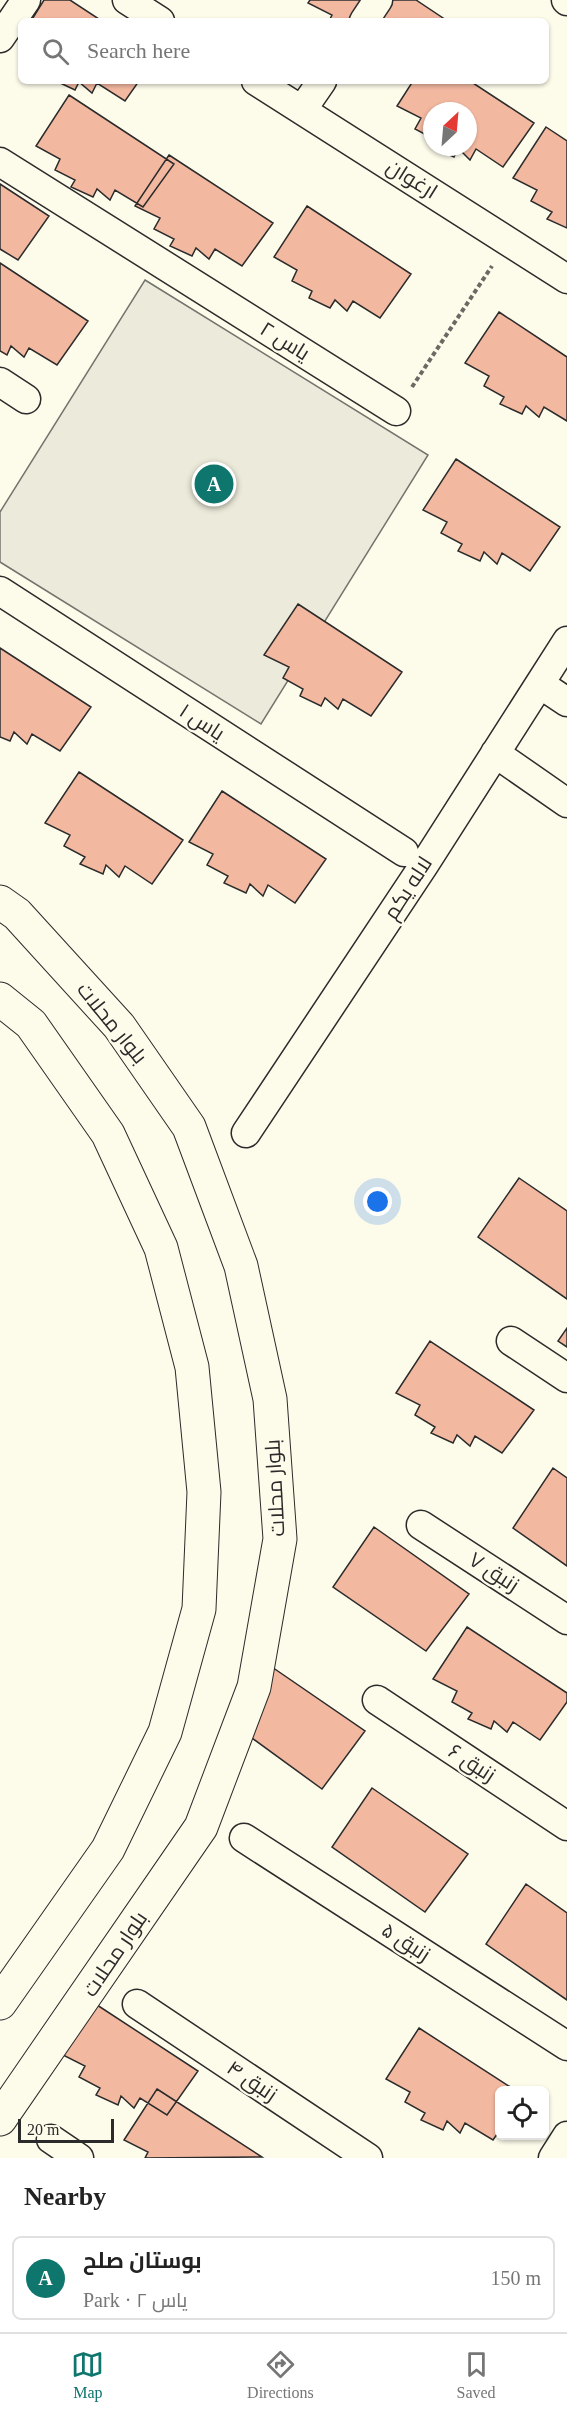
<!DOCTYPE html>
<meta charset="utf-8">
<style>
body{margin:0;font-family:"Times New Roman",Cairo,serif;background:#f2f2f2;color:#222}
.controls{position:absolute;right:18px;bottom:18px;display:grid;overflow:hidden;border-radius:9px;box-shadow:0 2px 4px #0004}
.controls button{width:54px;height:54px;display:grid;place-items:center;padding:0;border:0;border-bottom:2px solid #e0e0e0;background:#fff;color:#222;font:30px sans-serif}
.compass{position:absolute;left:423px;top:102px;width:54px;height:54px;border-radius:50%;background:#fff;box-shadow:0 2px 4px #0004;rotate:26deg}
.scale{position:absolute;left:18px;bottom:15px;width:96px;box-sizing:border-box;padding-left:6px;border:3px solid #2b2b2b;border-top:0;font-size:16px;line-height:21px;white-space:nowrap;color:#2b2b2b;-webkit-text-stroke:4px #fdfbea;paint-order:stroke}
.you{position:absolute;left:378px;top:1202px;width:21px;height:21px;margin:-15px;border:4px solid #fff;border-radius:50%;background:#1a73e8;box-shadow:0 0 0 9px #1a73e833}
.badge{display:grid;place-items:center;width:39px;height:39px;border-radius:50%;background:#0f766e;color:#fff;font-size:20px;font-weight:700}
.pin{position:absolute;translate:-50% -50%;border:3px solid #fff;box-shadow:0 2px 6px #0006}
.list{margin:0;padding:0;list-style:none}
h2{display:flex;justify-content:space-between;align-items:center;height:78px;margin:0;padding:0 24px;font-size:26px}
h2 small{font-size:20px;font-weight:400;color:#767676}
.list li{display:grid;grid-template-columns:39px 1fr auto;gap:18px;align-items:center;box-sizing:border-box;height:84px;margin:0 12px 12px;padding:0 12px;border:2px solid #e0e0e0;border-radius:9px}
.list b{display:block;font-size:22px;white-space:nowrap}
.list p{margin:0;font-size:20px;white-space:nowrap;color:#767676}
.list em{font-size:20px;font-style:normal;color:#767676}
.icon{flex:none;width:33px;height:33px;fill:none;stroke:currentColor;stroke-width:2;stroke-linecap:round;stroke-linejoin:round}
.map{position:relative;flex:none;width:567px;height:2158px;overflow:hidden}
.search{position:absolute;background:#fff;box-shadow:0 2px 4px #0004;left:18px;right:18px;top:18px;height:66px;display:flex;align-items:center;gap:15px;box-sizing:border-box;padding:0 21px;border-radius:9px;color:#767676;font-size:22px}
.sheet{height:174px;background:#fff}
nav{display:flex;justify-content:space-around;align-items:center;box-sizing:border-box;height:84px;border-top:2px solid #e0e0e0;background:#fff;font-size:16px;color:#767676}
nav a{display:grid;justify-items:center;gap:3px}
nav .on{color:#0f766e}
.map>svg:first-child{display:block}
.green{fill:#ecebdb;stroke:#74746e;stroke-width:1.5}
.building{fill:#f2b8a0;stroke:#2b2b2b;stroke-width:1.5}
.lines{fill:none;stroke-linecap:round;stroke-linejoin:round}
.minor-casing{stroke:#2b2b2b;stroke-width:31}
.secondary-casing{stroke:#2b2b2b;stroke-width:35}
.path{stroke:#6a6964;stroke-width:4;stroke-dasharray:4.5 3;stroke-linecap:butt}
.minor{stroke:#fdfbea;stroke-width:28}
.secondary{stroke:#fdfbea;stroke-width:33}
.labels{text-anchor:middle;stroke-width:4.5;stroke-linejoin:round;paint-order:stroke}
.street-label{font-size:21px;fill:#2b2b2b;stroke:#fdfbea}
</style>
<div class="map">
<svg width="567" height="2158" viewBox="0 0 567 2158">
<rect width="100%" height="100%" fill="#fdfbea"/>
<!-- green -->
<path class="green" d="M145 280 428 455 261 724 0 562V512Z"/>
<!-- building -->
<path class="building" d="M44 0H70L102 21H31Z
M310 0H416L446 20 329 21 332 15 308 3Z
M56 81H139L125 101 97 83 92 93 79 82 75 90Z
M413 81H470L534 123 503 167 476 149 470 160 458 148 454 157 432 147H468V111H432V138L415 129 421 118 397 106Z
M69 95 174 164 143 207 115 190 110 200 97 189 93 197 71 187 75 180 55 170 60 159 36 146Z
M546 127 567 141V228L547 219 552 212 531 201 537 190 513 178Z
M169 155 273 223 242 266 215 249 209 259 196 248 192 256 170 246 174 239 154 229 160 218 135 206Z
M0 184 49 216 18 260 0 249Z
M307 206 411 274 380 318 353 301 347 311 335 300 330 308 309 298 312 291 292 281 297 270 274 257Z
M0 263 88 321 57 365 29 348 24 357 11 346 7 355 0 351Z
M499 312 567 357V421L544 407 539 417 526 406 522 414 500 404 504 397 484 386 489 376 465 363Z
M456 459 560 527 530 571 502 553 497 564 484 552 480 561 458 551 462 544 441 533 447 522 423 510Z
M298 604 402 672 371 716 343 699 338 709 325 698 321 706 300 696 303 689 283 678 289 667 264 655Z
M0 648 91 707 60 751 32 734 27 744 14 732 10 741 0 737Z
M79 772 183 840 152 884 125 866 119 877 106 865 103 874 80 864 85 857 64 846 70 835 45 823Z
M222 791 326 859 295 903 268 885 263 896 250 884 246 893 224 883 228 876 207 865 213 854 189 842Z
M519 1178 567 1211V1299L478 1237Z
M567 1328V1347L558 1341Z
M430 1341 534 1410 502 1453 475 1436 470 1446 457 1435 453 1443 431 1433 435 1427 415 1415 420 1405 396 1393Z
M553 1468 567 1478V1566L513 1528Z
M374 1527 469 1594 426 1651 333 1587Z
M467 1627 567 1693V1702L540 1740 513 1722 507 1732 494 1721 491 1729 468 1719 472 1713 452 1702 457 1691 433 1679Z
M269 1665 365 1731 322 1789 245 1733Z
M372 1788 468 1854 425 1912 332 1847Z
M526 1884 567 1913V2000L486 1944Z
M94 2003 198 2071 167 2115 140 2098 134 2108 121 2096 118 2105 96 2095 100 2088 79 2077 85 2066 61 2054Z
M419 2028 515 2090H500V2130L493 2140 465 2123 460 2133 447 2121 443 2130 421 2120 425 2113 405 2102 410 2092 386 2079Z
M157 2089 262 2157 145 2158 148 2152 124 2140Z"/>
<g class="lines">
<!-- minor casing -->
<g class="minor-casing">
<path id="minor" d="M127 0 160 21
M566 0 567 1
M364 21 378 0
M0 38 26 0
M256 81 567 279
M302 110 322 81
M0 162 396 411
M0 382 26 399
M0 591 404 852
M540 684 567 702
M495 753 567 803
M246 1133 424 865 567 641
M511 1341 567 1378
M421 1525 567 1620
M377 1700 567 1826
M244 1838 567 2046
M137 2004 368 2158
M51 2139 79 2158
M553 2158 567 2136"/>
</g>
<!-- secondary casing -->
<g class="secondary-casing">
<path id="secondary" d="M0 902 17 914 119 1026 189 1127 241 1266 270 1399 280 1539 254 1687 201 1827 0 2119
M0 999 31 1024 108 1134 161 1248 192 1367 204 1492 199 1609 165 1732 108 1849 0 2003"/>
</g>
<!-- path -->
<path class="path" d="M412 387 492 266"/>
<!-- minor -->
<use href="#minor" class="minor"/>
<!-- secondary -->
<use href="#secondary" class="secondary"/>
</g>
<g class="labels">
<!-- street labels -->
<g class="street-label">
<text transform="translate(412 179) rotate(32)" y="7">ارغوان</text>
<text transform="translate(285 341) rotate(32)" y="7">یاس ۲</text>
<text transform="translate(202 722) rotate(33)" y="7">یاس ۱</text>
<text transform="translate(408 888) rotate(-57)" y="7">لاله یکم</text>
<text transform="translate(112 1023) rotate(51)" y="7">بلوار محلات</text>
<text transform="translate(275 1488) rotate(-93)" y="7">بلوار محلات</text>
<text transform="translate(494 1572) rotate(33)" y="7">زنبق ۷</text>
<text transform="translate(472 1763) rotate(33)" y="7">زنبق ۶</text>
<text transform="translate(406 1942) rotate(33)" y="7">زنبق ۵</text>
<text transform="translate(115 1954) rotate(-56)" y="7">بلوار محلات</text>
<text transform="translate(252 2081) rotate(34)" y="7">زنبق ۴</text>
</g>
</g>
</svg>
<div class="controls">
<button><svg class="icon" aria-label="locate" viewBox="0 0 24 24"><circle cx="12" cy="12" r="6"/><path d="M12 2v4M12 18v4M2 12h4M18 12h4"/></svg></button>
</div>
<svg class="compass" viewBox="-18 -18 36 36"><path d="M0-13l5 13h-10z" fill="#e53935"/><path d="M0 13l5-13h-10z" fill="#767676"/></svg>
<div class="scale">20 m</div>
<div class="you"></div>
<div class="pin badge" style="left:214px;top:484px">A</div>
<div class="search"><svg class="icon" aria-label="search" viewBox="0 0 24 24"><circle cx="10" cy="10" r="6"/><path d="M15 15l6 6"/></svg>Search here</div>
</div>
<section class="sheet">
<h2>Nearby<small></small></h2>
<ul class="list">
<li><span class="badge">A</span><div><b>بوستان صلح</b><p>Park · یاس ۲</p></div><em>150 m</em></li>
</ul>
</section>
<nav>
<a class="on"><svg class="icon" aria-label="map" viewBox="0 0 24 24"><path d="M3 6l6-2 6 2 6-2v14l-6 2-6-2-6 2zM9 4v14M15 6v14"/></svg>Map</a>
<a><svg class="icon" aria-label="directions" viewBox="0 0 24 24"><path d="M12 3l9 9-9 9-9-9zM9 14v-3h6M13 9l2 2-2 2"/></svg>Directions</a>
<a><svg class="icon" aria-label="saved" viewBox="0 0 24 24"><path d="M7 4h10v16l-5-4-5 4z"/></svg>Saved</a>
</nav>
